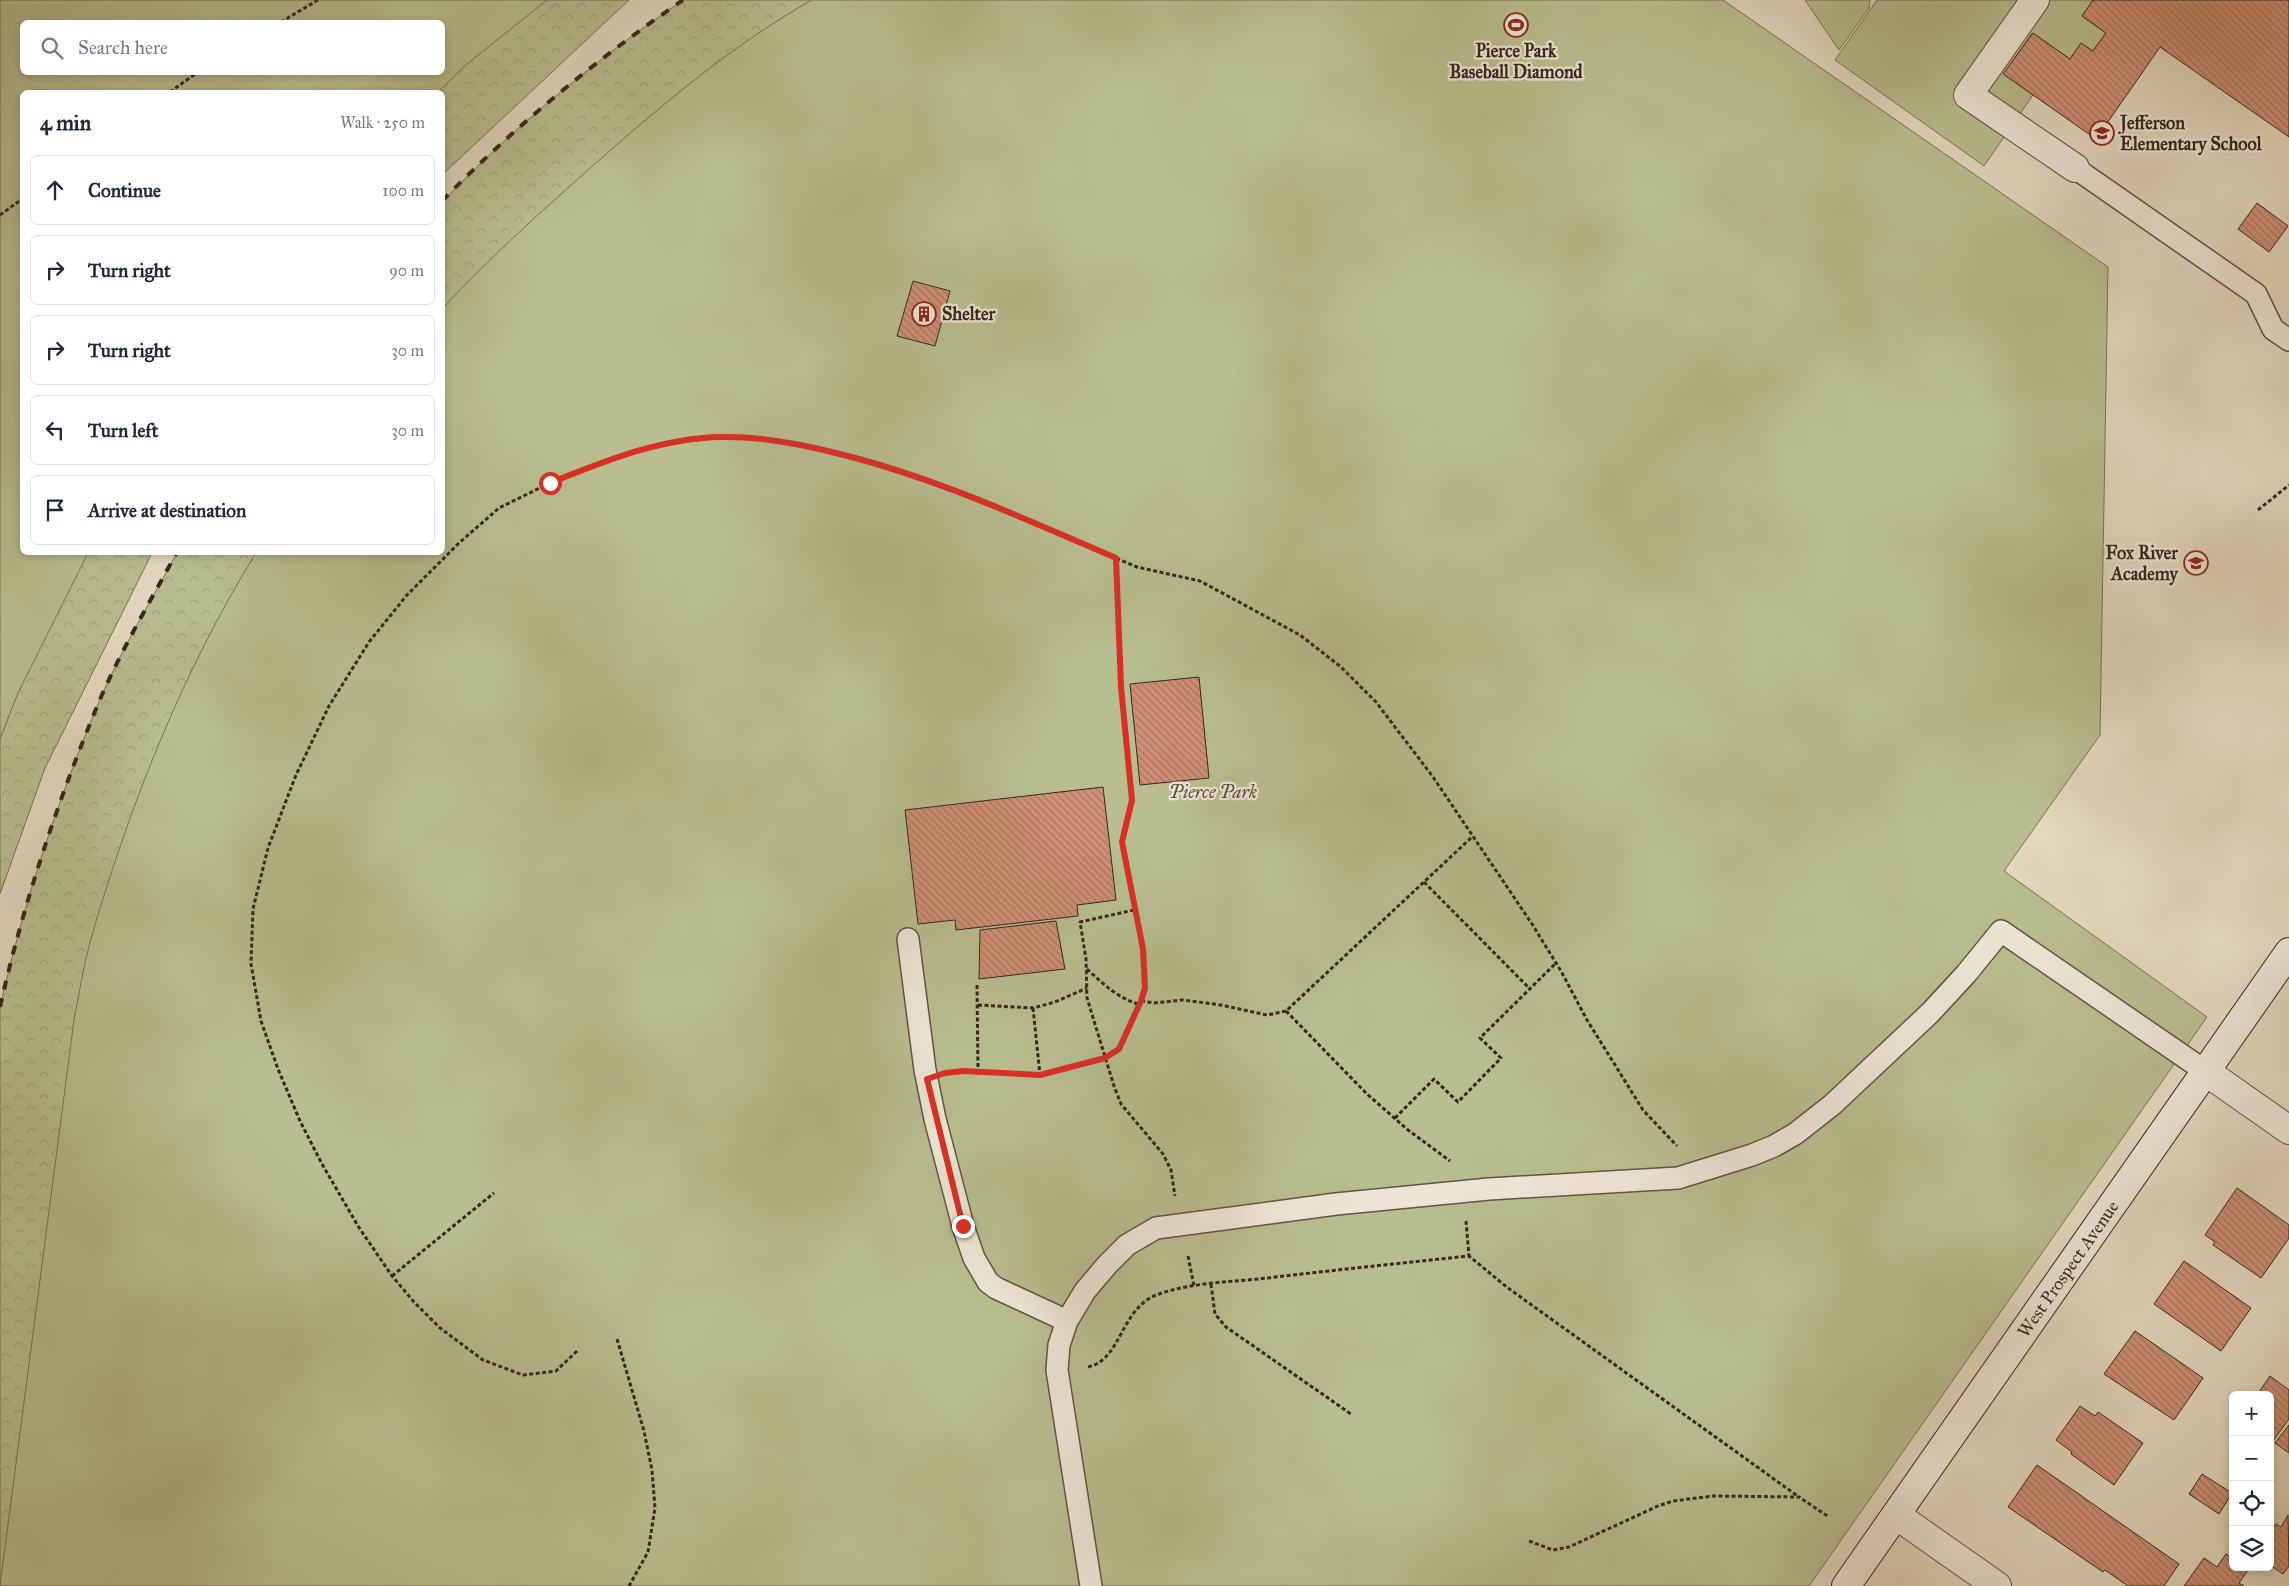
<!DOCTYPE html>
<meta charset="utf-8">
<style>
body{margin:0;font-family:"IM FELL Great Primer",serif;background:#f2f2f3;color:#1f2937}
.controls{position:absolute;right:15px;bottom:15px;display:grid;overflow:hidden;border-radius:8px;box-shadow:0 2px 8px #0003}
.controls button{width:45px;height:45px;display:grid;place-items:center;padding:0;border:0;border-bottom:1px solid #e0e1e3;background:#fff;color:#1f2937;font:25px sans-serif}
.stop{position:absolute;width:15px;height:15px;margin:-11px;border:4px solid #d93025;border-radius:50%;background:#fff}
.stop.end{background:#d93025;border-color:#fff;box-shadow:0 1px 5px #0008}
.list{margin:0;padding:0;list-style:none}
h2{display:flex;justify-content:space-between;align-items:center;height:65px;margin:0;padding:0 20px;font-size:21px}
h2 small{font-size:16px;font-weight:400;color:#747a83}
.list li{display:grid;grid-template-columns:32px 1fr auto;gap:15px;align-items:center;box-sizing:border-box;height:70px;margin:0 10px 10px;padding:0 10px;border:1px solid #e0e1e3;border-radius:8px}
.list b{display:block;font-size:19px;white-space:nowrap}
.list em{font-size:16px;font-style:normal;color:#747a83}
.icon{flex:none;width:28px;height:28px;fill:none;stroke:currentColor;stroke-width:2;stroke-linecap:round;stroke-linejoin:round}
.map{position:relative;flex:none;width:2289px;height:1586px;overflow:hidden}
.search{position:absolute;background:#fff;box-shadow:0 2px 8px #0003;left:20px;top:20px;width:425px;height:55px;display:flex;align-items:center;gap:12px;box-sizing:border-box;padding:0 18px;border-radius:8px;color:#747a83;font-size:19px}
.panel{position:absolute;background:#fff;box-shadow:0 2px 8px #0003;left:20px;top:90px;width:425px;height:465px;border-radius:8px}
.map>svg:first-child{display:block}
.forest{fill:url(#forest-crowns);stroke:#767354;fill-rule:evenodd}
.park{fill:#b8be8f;stroke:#767354;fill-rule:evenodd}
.building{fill:url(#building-back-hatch);stroke:#35281a}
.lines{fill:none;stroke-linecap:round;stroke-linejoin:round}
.service-casing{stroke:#605444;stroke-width:24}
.minor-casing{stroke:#605444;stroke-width:30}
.secondary-casing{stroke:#35281a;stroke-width:30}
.path{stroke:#35281a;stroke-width:3;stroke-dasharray:4 2.5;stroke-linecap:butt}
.service{stroke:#ede6d6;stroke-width:21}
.minor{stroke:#ede6d6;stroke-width:28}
.secondary{stroke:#ede6d6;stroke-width:28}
.rail{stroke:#35281a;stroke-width:4;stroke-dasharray:9 9;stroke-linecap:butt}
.route{stroke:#d93025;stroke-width:6}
.labels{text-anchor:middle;stroke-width:4.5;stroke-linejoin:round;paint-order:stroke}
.poi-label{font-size:18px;font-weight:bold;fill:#35281a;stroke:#ede6d6;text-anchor:start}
.park-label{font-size:18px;font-style:italic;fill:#564e37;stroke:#ede6d6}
.street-label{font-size:18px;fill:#35281a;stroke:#ede6d6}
</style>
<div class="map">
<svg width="2289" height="1586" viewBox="0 0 2289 1586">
<defs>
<pattern id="forest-crowns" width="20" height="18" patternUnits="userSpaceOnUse" patternTransform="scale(1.25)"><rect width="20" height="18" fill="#b8be8f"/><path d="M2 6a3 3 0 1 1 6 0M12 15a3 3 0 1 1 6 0" fill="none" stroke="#9fa37b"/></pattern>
<pattern id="building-back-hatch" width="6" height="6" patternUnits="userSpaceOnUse" patternTransform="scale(1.25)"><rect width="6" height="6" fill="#cf9075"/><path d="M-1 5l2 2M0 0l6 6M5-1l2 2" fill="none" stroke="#a9765f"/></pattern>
</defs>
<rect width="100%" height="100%" fill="#e3d9c0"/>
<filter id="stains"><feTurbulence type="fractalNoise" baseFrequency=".004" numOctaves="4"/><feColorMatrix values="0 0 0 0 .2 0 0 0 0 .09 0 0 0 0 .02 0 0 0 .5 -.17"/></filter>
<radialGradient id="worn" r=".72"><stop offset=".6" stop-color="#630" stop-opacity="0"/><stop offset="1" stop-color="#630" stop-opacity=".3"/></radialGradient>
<!-- forest -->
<path class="forest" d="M0 0H629L443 174 442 92H22V552L152 553 45 768 0 894ZM22 22H442V72H22Z
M683 0H1157L443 445V201C515 126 597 59 683 0Z
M177 553H360L0 1586V1007C24 901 59 797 101 697 123 647 151 600 177 553Z"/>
<!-- park -->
<path class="park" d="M0 0H547L467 64 438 92H22V552L88 553 18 693 0 739ZM22 22H442V72H22Z
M812 0H1723L2108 267 2100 735 2004 871 2207 1017 1809 1586H0L74 1020C79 995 83 968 90 942 129 807 182 672 256 553L442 552 443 308C491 256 544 209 597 162 664 103 734 44 812 0Z
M1805 0H1870L1869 8 1839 50Z
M1877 0H2093L2082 16 2106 33 2093 51 2070 59 2032 33 2004 74 2033 95 1984 166 1835 60Z"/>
<!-- building -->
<path class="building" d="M2093 0H2289V137L2160 47 2096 139 2003 74 2033 33 2070 59 2081 43 2093 51 2106 33 2082 16Z
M2257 203 2288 226 2269 252 2238 229Z
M913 281 950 291 935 346 897 336Z
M1199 677 1209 778 1140 785 1130 684Z
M1103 787 1116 900 1077 905 1078 916 956 930 955 920 918 924 905 810Z
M1056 921 1065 969 979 979 980 930Z
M2237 1188 2289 1225V1238L2261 1278 2213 1245 2215 1242 2205 1235Z
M2184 1261 2251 1308 2221 1351 2154 1304Z
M2135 1331 2203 1378 2174 1420 2104 1374Z
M2270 1376 2289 1390V1419L2270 1445V1395H2257Z
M2080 1406 2095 1416 2098 1412 2143 1443 2114 1485 2071 1454 2072 1452 2056 1440Z
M2289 1425V1453L2275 1443Z
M2037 1465 2179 1564 2164 1586H2128L2105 1570 2103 1572 2008 1507Z
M2202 1474 2232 1493 2219 1514 2189 1494Z
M2288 1515 2289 1566 2283 1574 2270 1565V1533L2276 1524 2281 1527Z
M2226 1554 2233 1559V1567H2245L2248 1570 2239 1583 2244 1586H2184L2204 1558 2217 1567Z"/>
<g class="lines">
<!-- service casing -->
<g class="service-casing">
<path id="service" d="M2075 168 2256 294 2273 329 2289 340
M908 939 925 1070 935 1119 963 1226 974 1258 988 1282 996 1288 1067 1321 1085 1291 1107 1265 1127 1245 1156 1228 1336 1204 1489 1189 1678 1178 1752 1155 1774 1146 1795 1134 1832 1105 1930 1013 1966 974 2001 931 2205 1071
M1067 1321 1059 1345 1057 1370 1091 1586"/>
</g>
<!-- minor casing -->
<g class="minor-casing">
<path id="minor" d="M2035 0 1968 95 2075 168
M2205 1071 2289 1130
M1896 1515 1997 1586"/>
</g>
<!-- secondary casing -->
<g class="secondary-casing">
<path id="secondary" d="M1846 1586 2289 952"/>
</g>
<!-- path -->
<path class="path" d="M281 22 318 0
M170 92 198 72
M0 215 22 199
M2258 510 2289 485
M1424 882 1529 988
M1134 910 1080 922 1086 959 1087 998 1114 1086 1121 1104 1163 1154 1171 1170 1175 1196
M1087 969C1103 984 1118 998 1138 1004
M977 985 978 1071
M1141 1001 1154 1003 1183 1000 1221 1005 1267 1015 1286 1011 1472 837
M978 1005 1033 1008 1055 1002 1087 988
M1033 1008 1040 1075
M1286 1011 1367 1094 1408 1130 1450 1161
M956 1072 1040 1075 1105 1058 1119 1049 1145 989 1143 949 1122 842 1132 800 1121 687 1116 557
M1395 1118 1434 1079 1458 1102 1501 1058 1480 1038 1556 963
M1466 1221 1469 1256
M1188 1256 1194 1286
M392 1276 494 1193
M1211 1284 1215 1314 1226 1327 1351 1414
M617 1339 644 1431 652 1470 655 1508 648 1552 629 1586
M577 1351 556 1371 523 1375 483 1360 440 1328 414 1302 392 1276 358 1226 322 1164 300 1121 278 1069 261 1021 251 964 253 909 268 848 296 775 329 706 369 642 407 595 459 543 499 508 550 483 610 459 662 444 720 437 772 440 881 464 955 490 1137 567 1200 581 1300 635 1341 667 1376 702 1433 777 1532 924 1561 971 1587 1020 1643 1110 1677 1146
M1088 1367C1122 1360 1120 1307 1159 1294 1193 1282 1233 1282 1268 1278 1335 1270 1402 1263 1469 1256L1508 1288 1799 1497
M1529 1541 1553 1550 1569 1547 1658 1506 1673 1501 1713 1496 1799 1497 1829 1517"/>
<!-- service -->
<use href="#service" class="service"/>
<!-- minor -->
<use href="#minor" class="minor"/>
<!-- secondary -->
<use href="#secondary" class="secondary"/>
<!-- rail -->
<path class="rail" d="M442 201C515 126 597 59 683 0
M0 1007C24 901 59 797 101 697 123 647 151 600 177 552"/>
</g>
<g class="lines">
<!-- route -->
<path class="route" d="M550 483C605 461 661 438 721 437 761 436 801 444 840 454 936 478 1025 519 1116 558L1121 687 1132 800 1122 842 1143 949 1145 988 1141 1001 1119 1049 1105 1058 1040 1075 964 1071 945 1073 927 1079 963 1226"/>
</g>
<!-- icons -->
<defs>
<g id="stadium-ring" transform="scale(1.25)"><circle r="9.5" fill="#ede6d6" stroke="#8f2418" stroke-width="1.5"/><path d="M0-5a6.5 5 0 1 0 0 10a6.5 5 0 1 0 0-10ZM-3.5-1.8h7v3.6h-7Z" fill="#8f2418"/></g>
<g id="school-ring" transform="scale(1.25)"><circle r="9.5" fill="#ede6d6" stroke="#8f2418" stroke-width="1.5"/><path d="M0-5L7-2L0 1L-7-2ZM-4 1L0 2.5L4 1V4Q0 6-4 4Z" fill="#8f2418"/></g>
<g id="building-ring" transform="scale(1.25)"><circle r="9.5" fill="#ede6d6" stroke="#8f2418" stroke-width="1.5"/><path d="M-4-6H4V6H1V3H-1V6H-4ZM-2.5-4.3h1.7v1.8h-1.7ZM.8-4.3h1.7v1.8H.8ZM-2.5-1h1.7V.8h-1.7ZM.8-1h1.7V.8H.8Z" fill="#8f2418"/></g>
</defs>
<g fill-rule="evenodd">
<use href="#stadium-ring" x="1516" y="25"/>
<use href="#school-ring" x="2102" y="133"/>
<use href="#building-ring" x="924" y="314"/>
<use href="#school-ring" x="2196" y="563"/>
</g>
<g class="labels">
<!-- poi labels -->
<g class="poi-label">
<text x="1516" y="57" text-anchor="middle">Pierce Park<tspan x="1516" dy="21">Baseball Diamond</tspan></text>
<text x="2120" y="129">Jefferson<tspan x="2120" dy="21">Elementary School</tspan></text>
<text x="942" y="320">Shelter</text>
<text x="2178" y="559" text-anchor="end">Fox River<tspan x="2178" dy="21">Academy</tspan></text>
</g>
<!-- park labels -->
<g class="park-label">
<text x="1213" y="798">Pierce Park</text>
</g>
<!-- street labels -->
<g class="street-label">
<text transform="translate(2068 1269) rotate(-55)" y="6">West Prospect Avenue</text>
</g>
</g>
<rect width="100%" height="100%" filter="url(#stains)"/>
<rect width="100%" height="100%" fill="url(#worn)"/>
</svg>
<div class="controls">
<button>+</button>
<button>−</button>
<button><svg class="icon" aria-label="locate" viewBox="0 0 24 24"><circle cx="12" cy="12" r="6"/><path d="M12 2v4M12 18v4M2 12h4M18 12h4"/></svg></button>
<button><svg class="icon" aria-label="layers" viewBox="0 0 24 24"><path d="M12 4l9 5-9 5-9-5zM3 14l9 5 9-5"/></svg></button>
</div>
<div class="stop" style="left:550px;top:483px"></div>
<div class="stop end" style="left:963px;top:1226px"></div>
<div class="search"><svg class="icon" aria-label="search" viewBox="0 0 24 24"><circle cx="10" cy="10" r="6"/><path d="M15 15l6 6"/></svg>Search here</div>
<section class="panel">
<h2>4 min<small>Walk · 250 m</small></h2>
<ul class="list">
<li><svg class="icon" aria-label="ahead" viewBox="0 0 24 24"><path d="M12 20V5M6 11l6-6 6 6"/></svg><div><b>Continue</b></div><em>100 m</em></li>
<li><svg class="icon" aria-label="right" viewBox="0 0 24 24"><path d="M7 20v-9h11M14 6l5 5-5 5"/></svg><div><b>Turn right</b></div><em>90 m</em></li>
<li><svg class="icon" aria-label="right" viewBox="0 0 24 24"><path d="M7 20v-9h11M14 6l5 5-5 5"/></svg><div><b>Turn right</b></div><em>30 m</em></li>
<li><svg class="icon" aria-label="left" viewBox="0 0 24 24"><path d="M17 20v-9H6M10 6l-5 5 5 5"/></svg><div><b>Turn left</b></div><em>30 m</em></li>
<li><svg class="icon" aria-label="arrive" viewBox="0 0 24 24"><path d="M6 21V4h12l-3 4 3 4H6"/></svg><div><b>Arrive at destination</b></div></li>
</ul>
</section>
</div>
